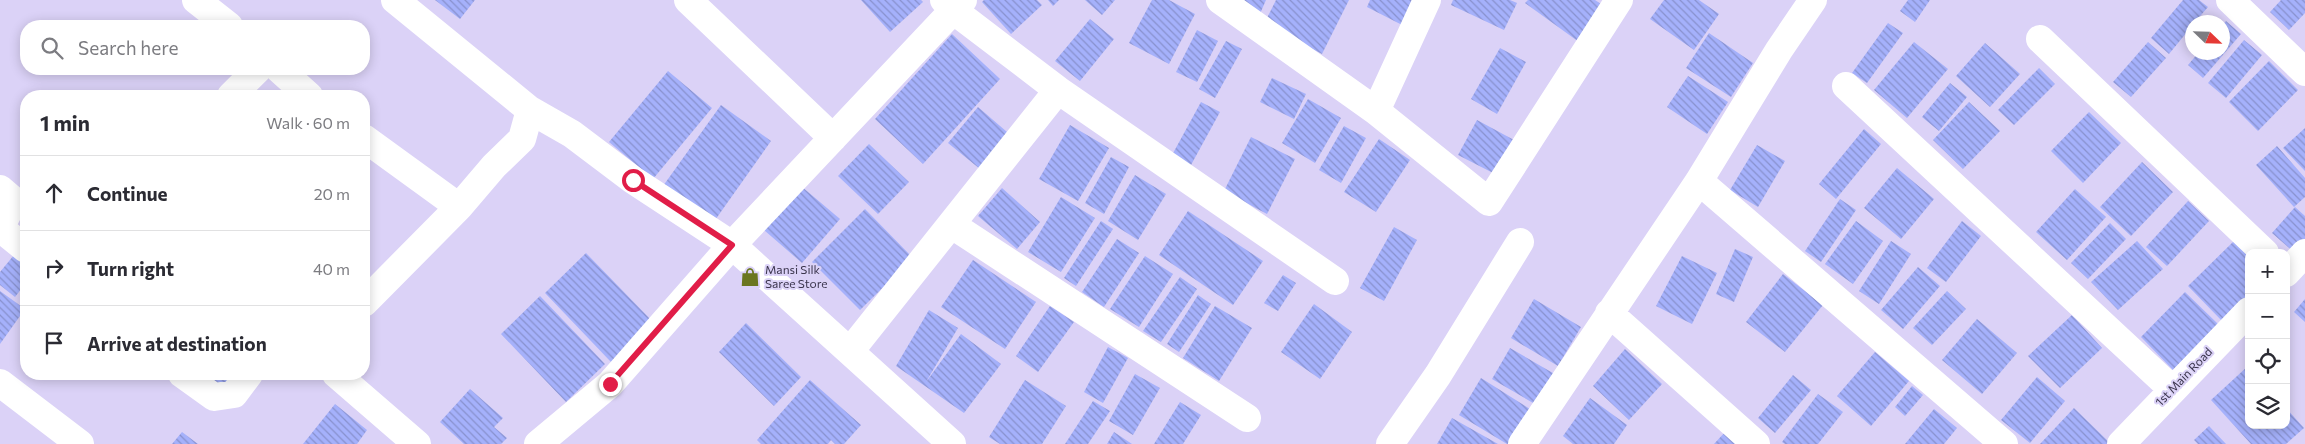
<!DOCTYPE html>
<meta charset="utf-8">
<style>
body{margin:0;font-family:Commissioner,sans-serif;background:#f2f2f3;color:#2b2b33}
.controls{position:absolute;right:15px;bottom:15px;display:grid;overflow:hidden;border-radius:10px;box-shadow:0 2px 12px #0003}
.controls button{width:45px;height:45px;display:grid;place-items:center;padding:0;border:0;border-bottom:1px solid #e1e1e2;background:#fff;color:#2b2b33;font:25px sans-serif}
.compass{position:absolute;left:2185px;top:15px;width:45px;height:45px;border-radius:50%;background:#fff;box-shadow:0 2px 12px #0003;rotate:113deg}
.stop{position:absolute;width:15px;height:15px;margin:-11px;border:4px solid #e11d48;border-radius:50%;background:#fff}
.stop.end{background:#e11d48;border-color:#fff;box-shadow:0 1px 5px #0008}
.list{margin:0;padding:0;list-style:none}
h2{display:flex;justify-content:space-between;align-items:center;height:65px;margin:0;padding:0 20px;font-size:21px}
h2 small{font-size:16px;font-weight:400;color:#7c7c81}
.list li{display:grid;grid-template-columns:32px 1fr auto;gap:15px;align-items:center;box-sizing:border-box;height:75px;padding:0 20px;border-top:1px solid #e1e1e2}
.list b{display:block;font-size:19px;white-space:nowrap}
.list em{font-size:16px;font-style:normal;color:#7c7c81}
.icon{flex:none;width:28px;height:28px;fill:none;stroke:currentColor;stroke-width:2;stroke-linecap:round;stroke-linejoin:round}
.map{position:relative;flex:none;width:2305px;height:444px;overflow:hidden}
.search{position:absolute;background:#fff;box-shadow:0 2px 12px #0003;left:20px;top:20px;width:350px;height:55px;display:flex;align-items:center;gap:12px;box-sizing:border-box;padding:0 18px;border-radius:20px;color:#7c7c81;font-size:19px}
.panel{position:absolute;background:#fff;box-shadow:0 2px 12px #0003;left:20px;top:90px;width:350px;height:290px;border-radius:20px}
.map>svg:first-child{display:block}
.building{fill:url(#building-back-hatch)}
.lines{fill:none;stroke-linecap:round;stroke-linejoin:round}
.street{stroke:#fff;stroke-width:28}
.route{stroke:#e11d48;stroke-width:6}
.labels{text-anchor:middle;stroke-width:4;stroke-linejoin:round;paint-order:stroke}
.poi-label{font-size:12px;fill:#3b354d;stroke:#dbd2f7;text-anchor:start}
.street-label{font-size:12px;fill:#3b354d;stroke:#dbd2f7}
</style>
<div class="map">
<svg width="2305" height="444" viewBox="0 0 2305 444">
<defs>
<pattern id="building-back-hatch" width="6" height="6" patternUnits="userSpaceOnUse" patternTransform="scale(1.25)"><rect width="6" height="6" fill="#a5b1fb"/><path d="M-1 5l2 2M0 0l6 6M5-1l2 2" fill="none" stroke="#8891cd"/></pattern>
</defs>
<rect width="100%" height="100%" fill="#dbd2f7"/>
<!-- building -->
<path class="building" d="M435 0H475L460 19Z
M861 0H921L923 2 890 32Z
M984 0H1037L1042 5 1011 34 982 2Z
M1048 0H1059L1053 6Z
M1085 0H1115L1102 15Z
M1152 0H1169L1195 14 1169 64 1129 43Z
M1224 0H1266L1259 16Z
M1276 0H1349L1322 54 1264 24Z
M1370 0H1419L1406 27 1367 7Z
M1453 0H1510L1517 3 1504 30 1451 5Z
M1528 0H1595L1604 6 1579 42 1525 3Z
M1664 0H1699L1719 14 1694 50 1650 19Z
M1908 0H1930L1915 22 1900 11Z
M2183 0H2199L2208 7 2195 22H2192V26L2169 54 2151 38Z
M2281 0H2305V13L2289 30 2270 12Z
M1090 19 1114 39 1080 81 1055 61Z
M2226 21 2241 34 2203 78 2188 65 2199 52H2222V26Z
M1888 23 1903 33 1867 83 1852 73Z
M1197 30 1218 41 1197 82 1176 72Z
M1709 33 1753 63 1731 97 1686 68Z
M952 34 1000 79 923 164 875 119Z
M2244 40 2262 55 2226 98 2208 83Z
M1226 41 1242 49 1215 98 1199 89Z
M1914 42 1948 69 1907 118 1874 90Z
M2148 42 2166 58 2131 97 2113 82Z
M1985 43 2020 74 1990 107 1956 76Z
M1500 48 1526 62 1497 114 1471 99Z
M2269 61 2298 90 2258 131 2229 102Z
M2039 68 2055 84 2014 125 1998 110Z
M668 71 712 108 653 179 609 142Z
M1688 76 1728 102 1707 134 1667 107Z
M1272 78 1306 94 1294 119 1260 102Z
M1950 83 1967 97 1939 131 1922 117Z
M1308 99 1341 118 1315 163 1282 143Z
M1201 102 1220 112 1191 165 1172 155Z
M1969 102 2000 131 1963 169 1933 140Z
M721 105 771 141 713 223 663 186Z
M978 107 1014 138 985 173 948 143Z
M2089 112 2121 143 2083 183 2051 151Z
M1477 120 1514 140 1495 174 1458 155Z
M1070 125 1109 148 1078 201 1039 179Z
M1344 126 1366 138 1341 183 1319 170Z
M2305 128V171L2283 148Z
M1864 129 1881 144 1836 199 1819 184Z
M1251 137 1295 159 1267 214 1224 191Z
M1379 139 1410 160 1376 212 1344 192Z
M869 144 909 182 878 214 838 176Z
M1757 145 1785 161 1758 207 1730 190Z
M2277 146 2305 178V197L2294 207 2256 165Z
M1111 157 1129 167 1104 214 1085 203Z
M2142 162 2173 192 2131 236 2100 207Z
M1897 168 1934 199 1901 239 1864 208Z
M1135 175 1166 194 1138 240 1108 221Z
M801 186 840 219 802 263 764 230Z
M1002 188 1040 222 1017 249 978 216Z
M2075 189 2106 217 2067 260 2036 232Z
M1061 197 1095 218 1061 272 1028 252Z
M1840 199 1856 210 1821 262 1805 251Z
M2188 201 2209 221 2167 266 2146 247Z
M2295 207 2305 216V243L2296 254 2272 233Z
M865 209 913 258 860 310 812 262Z
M1188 211 1263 261 1233 305 1159 255Z
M1101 221 1113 229 1076 286 1064 278Z
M1856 221 1883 241 1853 284 1825 264Z
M1962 221 1981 236 1946 282 1927 268Z
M2110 223 2126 239 2088 279 2071 263Z
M1394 227 1417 240 1384 301 1360 288Z
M1117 239 1139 253 1104 307 1082 292Z
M1891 241 1911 254 1879 304 1859 291Z
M2137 241 2163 269 2118 310 2091 282Z
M2234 241 2249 256V295L2222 321 2188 286Z
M1735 249 1753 257 1734 302 1716 294Z
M586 253 654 323 612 363 545 293Z
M14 255 26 265V283L15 297 0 285V272Z
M1145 256 1173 274 1139 327 1110 309Z
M1682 256 1717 273 1692 324 1656 306Z
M973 260 1036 302 1005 349 941 307Z
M1918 267 1940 286 1903 329 1881 310Z
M1783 274 1823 305 1785 352 1746 322Z
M1283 275 1296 283 1278 311 1264 303Z
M1180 277 1197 289 1161 342 1143 331Z
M0 291 25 309 0 344Z
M1947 291 1966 309 1932 345 1913 328Z
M2185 292 2218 324 2173 370 2141 337Z
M1198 295 1211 304 1179 352 1167 344Z
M540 296 605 364 566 402 501 334Z
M1534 299 1581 327 1558 366 1511 338Z
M2305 299V322L2294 312Z
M1314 304 1352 332 1320 379 1281 352Z
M1050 306 1074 322 1038 372 1016 356Z
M1215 306 1252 328 1219 381 1183 358Z
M929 310 958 328 926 382 961 334 1001 364 964 413 896 366Z
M2072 315 2102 348 2060 388 2028 356Z
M1977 319 2017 353 1982 394 1942 360Z
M746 323 801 377 774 406 719 352Z
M1108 347 1128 358 1103 403 1084 392Z
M1510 348 1558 376 1540 407 1492 379Z
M1625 349 1662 384 1629 420 1593 386Z
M1875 352 1909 381 1871 426 1837 396Z
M2248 366 2249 425H2286V408L2304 428 2286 444H2251L2211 400Z
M204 374H234L223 389Z
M1135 374 1160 388 1133 435 1109 421Z
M1793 375 1811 390 1775 433 1758 418Z
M2037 377 2065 401 2030 443 2001 420Z
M1481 378 1533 411 1512 444H1507L1459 415Z
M810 380 861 425 844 444H835L831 440 828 444H761L757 440Z
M1025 380 1066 406 1042 444H1000L989 437Z
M1912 386 1923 395 1905 416 1895 407Z
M470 389 503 418 494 427 507 438 501 444H464L440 422Z
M1818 394 1843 412 1818 444H1785L1782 442Z
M1590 398 1627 425 1614 444H1573L1563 436Z
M1093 401 1110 411 1088 444H1065Z
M1180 402 1201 415 1183 444H1154Z
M335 404 367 430 357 444H303Z
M2074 408 2111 444H2040Z
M1934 409 1957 428 1944 444H1905Z
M1452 418 1498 444H1437Z
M2209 426 2226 444H2198L2194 440Z
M182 432 198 444H172Z
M1114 432 1132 444H1107Z
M1725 432 1737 444H1714Z"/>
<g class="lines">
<!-- street -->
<path class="street" d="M196 0 229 26
M395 0 530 110
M688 0 833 138
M944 0 953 10 1058 90 1335 281
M1220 0 1376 111 1489 202 1619 0
M2230 0 2305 72
M2040 39 2265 253
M279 69 309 96
M1846 86 2172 389
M231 96 258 69
M1376 111 1427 0
M364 138 459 207 494 166 522 139 530 110 572 134 633 180 732 245 952 444
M1699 181 2004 444
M0 189 14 201 0 228 26 249
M952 225 1247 418
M2286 273 2305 253
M364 303 459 207
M1609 313 1756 444
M851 350 1058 90
M182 374 214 397 234 394 249 374
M336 374 417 444
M0 383 80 444
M538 444 610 384 732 245 963 0
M1390 444 1438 375 1520 242
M1522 444 1699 181 1779 50 1813 0
M2121 444 2249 311"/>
</g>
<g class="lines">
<!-- route -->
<path class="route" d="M610 384 732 245 633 180"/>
</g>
<!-- icons -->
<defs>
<g id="shop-bare" transform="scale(1.5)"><path d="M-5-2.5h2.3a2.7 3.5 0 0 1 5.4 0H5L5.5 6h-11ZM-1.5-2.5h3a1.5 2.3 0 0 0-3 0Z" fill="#6b7620" stroke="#dbd2f7" stroke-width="2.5" paint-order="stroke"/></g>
</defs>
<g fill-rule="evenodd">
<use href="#shop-bare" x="750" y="277"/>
</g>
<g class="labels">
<!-- poi labels -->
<g class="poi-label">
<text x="765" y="274">Mansi Silk<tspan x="765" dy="14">Saree Store</tspan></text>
</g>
<!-- street labels -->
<g class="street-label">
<text transform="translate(2184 377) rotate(-46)" y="4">1st Main Road</text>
</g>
</g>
</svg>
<div class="controls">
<button>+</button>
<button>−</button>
<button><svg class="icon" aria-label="locate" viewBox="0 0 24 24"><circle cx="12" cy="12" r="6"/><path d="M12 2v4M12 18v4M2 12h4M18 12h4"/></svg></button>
<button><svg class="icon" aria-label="layers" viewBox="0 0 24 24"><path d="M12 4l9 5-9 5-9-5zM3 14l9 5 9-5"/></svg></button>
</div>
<svg class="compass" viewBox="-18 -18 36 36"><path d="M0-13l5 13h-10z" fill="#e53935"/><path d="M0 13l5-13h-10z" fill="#7c7c81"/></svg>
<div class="stop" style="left:633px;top:180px"></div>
<div class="stop end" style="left:610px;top:384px"></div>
<div class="search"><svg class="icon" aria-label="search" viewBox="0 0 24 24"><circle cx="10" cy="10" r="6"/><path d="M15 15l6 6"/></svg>Search here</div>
<section class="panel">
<h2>1 min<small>Walk · 60 m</small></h2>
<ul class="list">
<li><svg class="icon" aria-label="ahead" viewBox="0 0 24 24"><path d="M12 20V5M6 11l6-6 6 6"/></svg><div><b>Continue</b></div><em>20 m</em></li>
<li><svg class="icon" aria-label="right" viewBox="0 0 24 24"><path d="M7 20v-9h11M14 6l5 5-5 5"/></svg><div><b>Turn right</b></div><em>40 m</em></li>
<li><svg class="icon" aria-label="arrive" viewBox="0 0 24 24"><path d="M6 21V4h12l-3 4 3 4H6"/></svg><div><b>Arrive at destination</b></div></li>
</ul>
</section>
</div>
